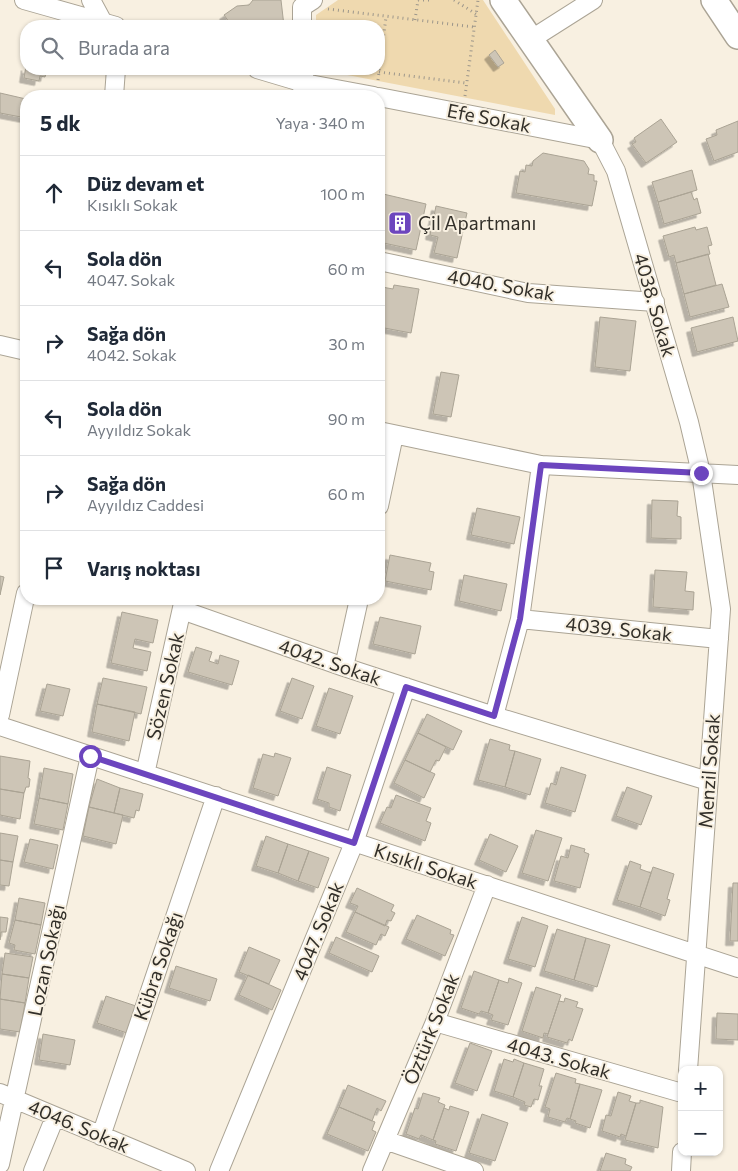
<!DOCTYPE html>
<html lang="tr">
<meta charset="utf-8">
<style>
body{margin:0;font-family:Commissioner,sans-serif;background:#f6f6f7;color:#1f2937}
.controls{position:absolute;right:15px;bottom:15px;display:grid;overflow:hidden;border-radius:10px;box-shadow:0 1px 4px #0004}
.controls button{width:45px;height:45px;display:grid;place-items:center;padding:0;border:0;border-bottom:1px solid #e0e1e3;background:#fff;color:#1f2937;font:25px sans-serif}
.stop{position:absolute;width:15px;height:15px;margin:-11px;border:4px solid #6c45be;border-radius:50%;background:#fff}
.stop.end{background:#6c45be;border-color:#fff;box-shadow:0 1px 5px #0008}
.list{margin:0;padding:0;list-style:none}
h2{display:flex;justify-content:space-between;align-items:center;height:65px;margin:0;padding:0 20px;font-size:21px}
h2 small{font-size:16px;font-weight:400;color:#747a83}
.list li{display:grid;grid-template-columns:32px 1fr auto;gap:15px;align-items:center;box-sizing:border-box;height:75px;padding:0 20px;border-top:1px solid #e0e1e3}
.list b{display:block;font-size:19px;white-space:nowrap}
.list p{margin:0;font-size:16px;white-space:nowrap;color:#747a83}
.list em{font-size:16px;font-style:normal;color:#747a83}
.icon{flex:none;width:28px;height:28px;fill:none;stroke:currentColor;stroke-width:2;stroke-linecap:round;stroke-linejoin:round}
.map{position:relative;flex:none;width:738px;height:1171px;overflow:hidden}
.search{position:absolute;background:#fff;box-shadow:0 1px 4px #0004;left:20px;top:20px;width:365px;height:55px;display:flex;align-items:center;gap:12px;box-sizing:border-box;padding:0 18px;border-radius:20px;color:#747a83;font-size:19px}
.panel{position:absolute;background:#fff;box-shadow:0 1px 4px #0004;left:20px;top:90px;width:365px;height:515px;border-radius:20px}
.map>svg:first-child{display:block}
.green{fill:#efd9af}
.building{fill:#cdc5b6;stroke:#aaa394;filter:url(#shadow)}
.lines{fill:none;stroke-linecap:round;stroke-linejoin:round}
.street-casing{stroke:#aba495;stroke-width:20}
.secondary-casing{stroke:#aba495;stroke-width:28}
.path{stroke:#9c968b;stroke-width:3;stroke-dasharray:1 4;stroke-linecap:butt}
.street{stroke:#fff;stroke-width:18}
.secondary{stroke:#fff;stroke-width:25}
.route{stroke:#6c45be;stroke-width:6}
.labels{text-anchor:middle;stroke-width:4;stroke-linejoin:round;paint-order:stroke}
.street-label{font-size:19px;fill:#322f29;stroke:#f8f0e1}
.poi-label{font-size:19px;fill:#322f29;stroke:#f8f0e1;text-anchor:start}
</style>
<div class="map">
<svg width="738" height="1171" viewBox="0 0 738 1171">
<defs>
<filter id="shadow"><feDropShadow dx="-4.5" dy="4.5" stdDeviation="0" flood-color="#0004"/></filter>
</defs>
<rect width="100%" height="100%" fill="#f8f0e1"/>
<!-- green -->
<path class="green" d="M338 0H483L555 109V115L316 69H379V26H316V15Z"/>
<!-- building -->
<path class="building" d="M253 0H281L284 26H232L224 15 237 6 249 5Z
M495 50 504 63 498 67 489 55Z
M26 66V69H47L45 77 40 76 39 81 24 78Z
M0 93 26 99V118L0 113Z
M661 119 677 142 646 163 632 144 636 142 634 138Z
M738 121V152L714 161 706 139 717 135 716 130Z
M543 153 584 161 589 169 588 174 594 175V181H597L592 206 516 193 520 171 525 172 526 165 532 166 533 161Z
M692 170 697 190 658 202 652 182Z
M691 192 694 200 697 198 701 213 664 224 658 202Z
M379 193 426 204 416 250 379 242Z
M436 206 467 213 457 258 434 253 438 237 430 235Z
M695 227 696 230 707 227 712 245 708 246 710 254 676 263 674 255 669 257 663 236Z
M708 254 716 285 684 294 676 263Z
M379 281 383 282 382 287 393 289 394 285 419 289 411 333 379 327Z
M722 284 729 307 690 317 684 294Z
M600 317 636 321 630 371 595 367Z
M733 317 738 341 697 352 691 328Z
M441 372 459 375 451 417 433 414Z
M652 500 678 501 677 516 681 517V539L651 538Z
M477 508 520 517 514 544 471 535Z
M390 555 431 563 429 571 434 572 431 590 385 581Z
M655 570 687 572 685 591 694 592 693 610 653 607Z
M464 575 507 584 501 611 459 601Z
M0 576 4 577 0 595Z
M122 612 158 620 153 643 135 639 133 648 151 652 147 671 111 663Z
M380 617 421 626 415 654 373 644Z
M196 647 212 652 209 661 218 664 220 655 239 661 232 685 188 672Z
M103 678 147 687 141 714 97 704Z
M292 678 314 686 302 719 280 711Z
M47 684 70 689 63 716 40 711Z
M329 688 353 696 340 734 316 726Z
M97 704 135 712 129 741 92 732Z
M427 714 462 731 453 750 418 733Z
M418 733 446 747 439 761 436 760 430 772 405 760Z
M490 739 510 745 509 750 515 751 505 787 478 780Z
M515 751 541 759 530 795 505 787Z
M275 753 291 758 278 796 253 788 263 754 274 757Z
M0 756 30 761 28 778 30 779 29 787H26L24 793 0 789Z
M405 760 435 774 424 798 394 783Z
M327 767 351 775 340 811 329 807V803L317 799Z
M561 767 586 775 575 812 545 803 551 783 556 785Z
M44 768 73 774 68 804 39 798Z
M97 779 120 788 114 813 89 807Z
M627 787 652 796 641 825 616 816Z
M120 788 143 794 139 811 136 810 134 818 114 813Z
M0 789 24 793 20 819 0 815Z
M396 795 431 808 426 821 431 823 425 841 380 823 387 807 391 808Z
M39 798 68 804 63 830 34 824Z
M89 807 123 815 116 844 83 836Z
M536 830 562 838 548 881 522 873Z
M0 833 18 836 13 862 0 860Z
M490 834 518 846 506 872 479 860Z
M266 836 288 844 278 873 256 866Z
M30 839 58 845 53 869 24 862Z
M288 844 309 851 298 881 278 873Z
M571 845 585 849 584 852 589 854 580 888 554 881 561 856 568 858Z
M309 851 329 858 318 888 298 881Z
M0 860 13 862 9 886 0 885Z
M630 861 641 865 640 869 651 873 640 907 617 900Z
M653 867 674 874 667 899 670 900 665 916 640 907Z
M733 883H738V941H730Z
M357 888 394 905 391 911 395 913 391 921 387 920 385 926 355 912 358 906 350 903Z
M19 898 45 903 41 925 15 920Z
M355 912 389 927 385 936 381 934 376 945 346 932Z
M417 915 451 930 450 934 454 935 445 956 406 939Z
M0 917 8 918 6 932H1L0 940Z
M522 917 548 926 535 967 508 959Z
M15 920 41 925 35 954 14 950 15 945 9 943Z
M557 929 586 938 574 980 544 971Z
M336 937 379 956 372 972 329 953Z
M586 938 610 945 597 987 574 980Z
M249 947 280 960 269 984 239 972Z
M5 953 33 957 29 978 2 974Z
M176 966 217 979 210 1001 169 988Z
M474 971 499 980 488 1013 481 1011 479 1014 461 1008Z
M2 974 29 978 25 1003 0 999Z
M248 975 281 990 272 1010 239 995Z
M509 978 522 983 508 1025 491 1020 493 1015 488 1013 499 980 508 983Z
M536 987 561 995 548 1034 544 1033 543 1038 522 1031Z
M106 996 136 1006 127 1033 97 1023Z
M565 998 578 1002 576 1007 583 1009 572 1041 569 1039 567 1043 547 1037 559 1001 564 1002Z
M0 999 25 1003 20 1032 0 1029Z
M717 1013 738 1014V1040L716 1039Z
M43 1034 75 1040 70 1065 39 1060Z
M470 1043 492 1051 477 1091 455 1083Z
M504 1059 513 1062 514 1059 524 1063 513 1097 494 1091Z
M524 1063 544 1069 539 1086H542L538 1100 534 1099 531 1107 524 1105 525 1102 513 1097Z
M556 1073 576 1079 575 1083 580 1084 570 1119 567 1118 565 1122 548 1117 550 1109 545 1107Z
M580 1084 602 1090 590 1128 575 1123 576 1121 570 1119Z
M348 1085 386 1101 381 1111 377 1108 372 1121 339 1107Z
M618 1092 631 1096 629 1101 636 1103 626 1136 621 1134 620 1137 602 1131 606 1115 611 1116Z
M423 1093 440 1098 438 1102 445 1105 433 1140 421 1135 419 1139 406 1134 415 1108 418 1109Z
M640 1100 663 1107 658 1148 625 1140 636 1103H640Z
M450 1106 469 1112 456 1151 435 1144 436 1141 433 1140 444 1108 449 1110Z
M339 1107 375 1122 372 1130 376 1132 368 1151 327 1134Z
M482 1114 508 1123 495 1161 469 1153Z
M606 1153 626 1159 625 1164 632 1167 630 1171H600Z"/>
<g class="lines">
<!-- street casing -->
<g class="street-casing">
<path id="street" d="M24 0 116 26
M91 0 105 26
M302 26V7L313 0
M530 40 593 0
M257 69 304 83 374 96
M114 96 116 69
M301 96 304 83V69
M379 97 600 140 616 171 689 422 701 473 721 609 688 1070
M379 261 528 293 655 302
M0 345 26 351
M379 431 541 465 738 475
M379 506 394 435
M182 610 344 667 494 716 708 781
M520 619 719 639
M344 667 359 599
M0 715 26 593
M494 716 520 619 541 465
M0 726 738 968
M145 774 184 599
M435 1022 682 1093
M0 1093 186 1171
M101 1136 216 796
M385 1140 474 1171
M0 1164 90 756
M33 1171 55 1117
M219 1171 354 843 406 687
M372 1171 435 1022 487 885
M681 1171 682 1152"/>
</g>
<!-- secondary casing -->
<g class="secondary-casing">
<path id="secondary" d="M503 0 600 140
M714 0 738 36"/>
</g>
<!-- path -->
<path class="path" d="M418 0H429
M454 0 476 14
M328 9 474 27
M415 20 418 0
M379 72 466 83
M378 80 386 17
M465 96 478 0"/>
<!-- street -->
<use href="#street" class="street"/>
<!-- secondary -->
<use href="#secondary" class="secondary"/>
</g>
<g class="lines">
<!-- route -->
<path class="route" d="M90 756 354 843 406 687 494 716 520 619 541 465 701 473"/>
</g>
<!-- icons -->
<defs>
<g id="building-square" transform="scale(1.25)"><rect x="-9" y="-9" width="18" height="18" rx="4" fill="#6c45be" stroke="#f8f0e1"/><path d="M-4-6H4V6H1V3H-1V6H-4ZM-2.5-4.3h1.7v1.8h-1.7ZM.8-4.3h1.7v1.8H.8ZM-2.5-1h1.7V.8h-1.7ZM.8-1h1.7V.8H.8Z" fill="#fff"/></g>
</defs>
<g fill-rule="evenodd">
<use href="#building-square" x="400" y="223"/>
</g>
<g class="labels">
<!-- street labels -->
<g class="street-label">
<text transform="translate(489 118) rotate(11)" y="7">Efe Sokak</text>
<text transform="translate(501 285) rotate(10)" y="7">4040. Sokak</text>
<text transform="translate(655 305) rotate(74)" y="7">4038. Sokak</text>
<text transform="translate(619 629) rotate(6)" y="7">4039. Sokak</text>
<text transform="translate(330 662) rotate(19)" y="7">4042. Sokak</text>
<text transform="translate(165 686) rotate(-77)" y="7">Sözen Sokak</text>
<text transform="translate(709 771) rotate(-86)" y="7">Menzil Sokak</text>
<text transform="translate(426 866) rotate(18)" y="7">Kısıklı Sokak</text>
<text transform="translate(318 931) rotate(-68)" y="7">4047. Sokak</text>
<text transform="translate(46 960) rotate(-78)" y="7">Lozan Sokağı</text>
<text transform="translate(158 966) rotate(-71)" y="7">Kübra Sokağı</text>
<text transform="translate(431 1029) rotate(-68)" y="7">Öztürk Sokak</text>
<text transform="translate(559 1058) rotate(16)" y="7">4043. Sokak</text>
<text transform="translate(79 1126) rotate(23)" y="7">4046. Sokak</text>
</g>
<!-- poi labels -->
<g class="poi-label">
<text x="418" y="230">Çil Apartmanı</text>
</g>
</g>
</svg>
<div class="controls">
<button>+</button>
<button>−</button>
</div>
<div class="stop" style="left:90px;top:756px"></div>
<div class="stop end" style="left:701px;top:473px"></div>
<div class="search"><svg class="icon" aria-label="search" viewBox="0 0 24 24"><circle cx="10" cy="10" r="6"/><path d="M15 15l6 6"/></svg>Burada ara</div>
<section class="panel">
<h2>5 dk<small>Yaya · 340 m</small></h2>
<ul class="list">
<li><svg class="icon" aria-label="ahead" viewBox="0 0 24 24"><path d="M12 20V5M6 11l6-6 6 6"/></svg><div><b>Düz devam et</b><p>Kısıklı Sokak</p></div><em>100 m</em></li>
<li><svg class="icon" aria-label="left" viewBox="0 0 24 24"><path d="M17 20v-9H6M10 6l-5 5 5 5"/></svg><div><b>Sola dön</b><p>4047. Sokak</p></div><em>60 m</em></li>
<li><svg class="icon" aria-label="right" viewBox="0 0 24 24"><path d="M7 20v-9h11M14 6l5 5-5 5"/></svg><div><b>Sağa dön</b><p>4042. Sokak</p></div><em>30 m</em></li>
<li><svg class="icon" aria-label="left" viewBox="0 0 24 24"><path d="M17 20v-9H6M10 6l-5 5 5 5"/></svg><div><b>Sola dön</b><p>Ayyıldız Sokak</p></div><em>90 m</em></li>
<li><svg class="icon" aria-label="right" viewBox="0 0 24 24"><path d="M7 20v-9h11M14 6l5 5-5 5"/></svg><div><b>Sağa dön</b><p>Ayyıldız Caddesi</p></div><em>60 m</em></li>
<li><svg class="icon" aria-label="arrive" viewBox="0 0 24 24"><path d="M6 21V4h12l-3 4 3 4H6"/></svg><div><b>Varış noktası</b></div></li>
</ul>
</section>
</div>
